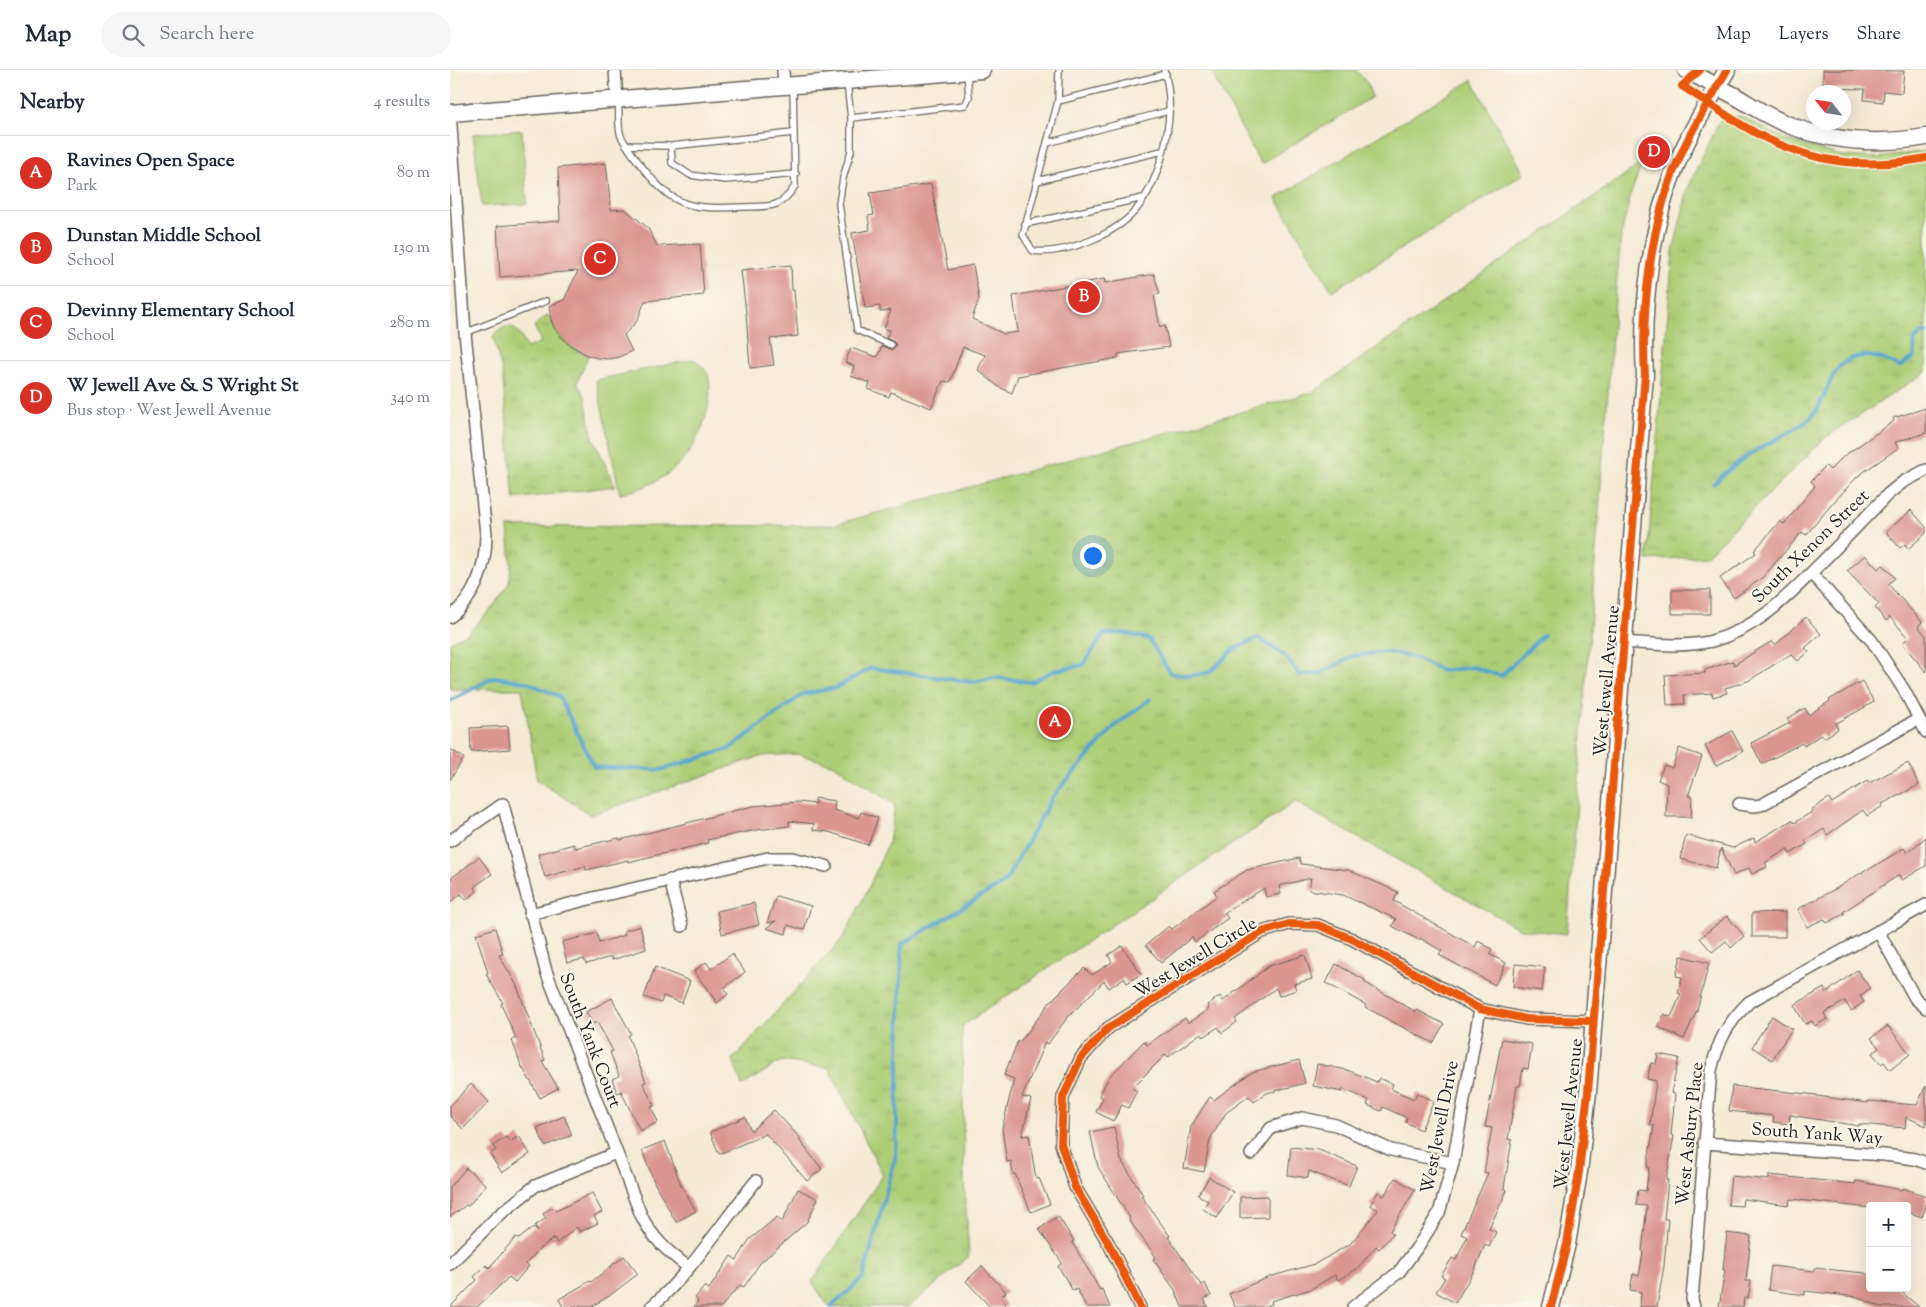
<!DOCTYPE html>
<meta charset="utf-8">
<style>
body{margin:0;font-family:"Sorts Mill Goudy",serif;background:#f6f6f7;color:#1f2937}
.controls{position:absolute;right:15px;bottom:15px;display:grid;overflow:hidden;border-radius:5px;box-shadow:0 5px 20px #0002}
.controls button{width:45px;height:45px;display:grid;place-items:center;padding:0;border:0;border-bottom:1px solid #e0e1e3;background:#fff;color:#1f2937;font:25px sans-serif}
.compass{position:absolute;left:1356px;top:15px;width:45px;height:45px;border-radius:50%;background:#fff;box-shadow:0 5px 20px #0002;rotate:300deg}
.you{position:absolute;left:642px;top:485px;width:18px;height:18px;margin:-12px;border:4px solid #fff;border-radius:50%;background:#1a73e8;box-shadow:0 0 0 8px #1a73e833}
.badge{display:grid;place-items:center;width:32px;height:32px;border-radius:50%;background:#d93025;color:#fff;font-size:16px;font-weight:700}
.pin{position:absolute;translate:-50% -50%;border:2px solid #fff;box-shadow:0 1px 5px #0006}
.list{margin:0;padding:0;list-style:none}
h2{display:flex;justify-content:space-between;align-items:center;height:65px;margin:0;padding:0 20px;font-size:21px}
h2 small{font-size:16px;font-weight:400;color:#747a83}
.list li{display:grid;grid-template-columns:32px 1fr auto;gap:15px;align-items:center;box-sizing:border-box;height:75px;padding:0 20px;border-top:1px solid #e0e1e3}
.list b{display:block;font-size:19px;white-space:nowrap}
.list p{margin:0;font-size:16px;white-space:nowrap;color:#747a83}
.list em{font-size:16px;font-style:normal;color:#747a83}
.icon{flex:none;width:28px;height:28px;fill:none;stroke:currentColor;stroke-width:2;stroke-linecap:round;stroke-linejoin:round}
.map{position:relative;flex:none;width:1476px;height:1237px;overflow:hidden}
header{display:flex;align-items:center;gap:30px;box-sizing:border-box;height:70px;padding:0 25px;background:#fff;border-bottom:1px solid #e0e1e3}
header strong{font-size:24px}
nav{display:flex;gap:28px;margin-inline-start:auto;font-size:18px}
.search{width:350px;height:45px;background:#f6f6f7;display:flex;align-items:center;gap:12px;box-sizing:border-box;padding:0 18px;border-radius:28px;color:#747a83;font-size:19px}
main{display:flex}
aside{flex:1;background:#fff}
.map>svg:first-child{display:block}
.grass{fill:url(#grass-tufts);stroke:#65764a}
.pitch{fill:#aecf78;stroke:#65764a}
.lines{fill:none;stroke-linecap:round;stroke-linejoin:round}
.stream{stroke:#55a4cf;stroke-width:4}
.building{fill:#db9690}
.lane-casing{stroke:#68645d;stroke-width:8}
.street-casing{stroke:#68645d;stroke-width:14}
.secondary-casing{stroke:#68645d;stroke-width:19}
.lane{stroke:#fff;stroke-width:5.5}
.street{stroke:#fff;stroke-width:11}
.secondary{stroke:#fff;stroke-width:16}
.cycleway-casing{stroke:#fbf7ec;stroke-width:11}
.cycleway{stroke:#e8590c;stroke-width:8}
.labels{text-anchor:middle;stroke-width:4;stroke-linejoin:round;paint-order:stroke}
.street-label{font-size:18px;fill:#1c1c1c;stroke:#fbf7ec}
</style>
<header>
<strong>Map</strong>
<div class="search"><svg class="icon" aria-label="search" viewBox="0 0 24 24"><circle cx="10" cy="10" r="6"/><path d="M15 15l6 6"/></svg>Search here</div>
<nav><a>Map</a><a>Layers</a><a>Share</a></nav>
</header>
<main>
<aside>
<h2>Nearby<small>4 results</small></h2>
<ul class="list">
<li><span class="badge">A</span><div><b>Ravines Open Space</b><p>Park</p></div><em>80 m</em></li>
<li><span class="badge">B</span><div><b>Dunstan Middle School</b><p>School</p></div><em>130 m</em></li>
<li><span class="badge">C</span><div><b>Devinny Elementary School</b><p>School</p></div><em>280 m</em></li>
<li><span class="badge">D</span><div><b>W Jewell Ave &amp; S Wright St</b><p>Bus stop · West Jewell Avenue</p></div><em>340 m</em></li>
</ul>
</aside>
<div class="map">
<svg width="1476" height="1237" viewBox="0 0 1476 1237">
<defs>
<pattern id="grass-tufts" width="24" height="20" patternUnits="userSpaceOnUse" patternTransform="scale(1.25)"><rect width="24" height="20" fill="#aecf78"/><path d="M3 7l-1-3M5 7V3M7 7l1-3M15 17l-1-3M17 17v-4M19 17l1-3" fill="none" stroke="#95b167"/></pattern>
</defs>
<rect width="100%" height="100%" fill="#fbf7ec"/>
<filter id="ink" filterUnits="userSpaceOnUse"><feTurbulence type="fractalNoise" baseFrequency=".02" numOctaves="2"/><feDisplacementMap in="SourceGraphic" scale="10" xChannelSelector="R" yChannelSelector="G"/><feConvolveMatrix kernelMatrix="1 2 1 2 8 2 1 2 1" color-interpolation-filters="sRGB"/></filter>
<filter id="wash" filterUnits="userSpaceOnUse"><feTurbulence type="fractalNoise" baseFrequency=".0096" numOctaves="4" result="noise"/><feDisplacementMap in="SourceGraphic" scale="20" xChannelSelector="R" yChannelSelector="G"/><feGaussianBlur stdDeviation="1.12" result="paint"/><feColorMatrix in="noise" values="0 0 0 0 0 0 0 0 0 0 0 0 0 0 0 0 0 1.4 0 .05"/><feComposite in="paint" operator="in"/></filter>
<g filter="url(#wash)">
<rect width="100%" height="100%" fill="#f5ebd5"/>
<!-- grass -->
<path class="grass" d="M1290 46 1336 70 1392 86 1429 88 1476 81V302L1375 368 1256 486 1197 490 1223 182 1238 118 1270 50Z
M1192 93 1181 123 1171 165 1164 241 1117 864 1070 859 845 732 512 956 514 1108 519 1186 459 1237H379L362 1212 433 1105 379 998 331 991 292 1016 283 989 393 868 418 819 439 771 445 735 384 695 348 684 311 686 141 745 87 710 72 619H0V572L18 563 42 538 59 513 61 495 58 457 383 455 863 322Z
M98 245C107 265 117 277 138 286L127 313 135 326 142 365 165 416 64 429 52 302 43 266C62 246 68 261 77 278L91 272 84 256Z"/>
<!-- pitch -->
<path class="pitch" d="M760 0H906L917 13 922 27 811 94Z
M1022 10 1074 104 882 221 826 128Z
M72 60 77 134 32 136 23 64Z
M244 289C248 293 255 298 257 303 261 310 260 330 258 338 247 385 218 414 170 424L146 310Z"/>
<g class="lines">
<!-- stream -->
<path class="stream" d="M1263 414C1275 403 1287 392 1302 383 1318 372 1351 359 1363 345 1379 326 1378 297 1403 288 1419 282 1436 290 1450 297L1465 286 1464 271 1472 263H1476
M0 631 44 607 76 612 109 626 144 697 210 700 279 679 353 624 386 618 421 598 521 612 546 608 581 612 603 601 633 595 654 564 674 563 699 569 720 603 740 606 760 602 784 579 808 568 834 585 850 605 871 603 903 586 937 582 967 588 992 601 1023 597 1051 606 1093 565
M381 1237 413 1208 446 1085 452 874 555 812 603 726 666 655 700 629"/>
</g>
<g id="blocks">
<!-- building -->
<path class="building" d="M1373 0 1454 1 1452 23 1434 21 1433 32 1414 30 1415 19 1373 18Z
M156 93 161 140 175 139 198 158 207 176 250 174 254 225 195 231 187 251 174 265 182 281 169 287 157 289 147 288 137 285 117 273 104 258 101 249 99 236 114 230 128 201 50 207 47 156 110 151 108 98Z
M481 114 498 200 523 195 529 229 522 249 554 264 568 262 563 226 654 209 655 213 704 204 710 224 704 225 710 257 715 256 719 277 668 284V288L568 306 562 323 549 317 528 300 535 285 513 277 500 312 493 311 481 338 441 322 439 327 418 319 420 313 401 306 404 296 395 292 401 278 427 287 432 276 442 280 446 275 443 271 436 268 440 260 434 259 441 240 430 242V236L415 238 402 163 420 160 418 146 424 145 420 123Z
M341 195 342 220H344L348 266 320 269 324 295 300 298 296 243 291 200Z
M1476 338V363L1445 372 1448 378 1408 406 1383 433 1356 465 1352 462 1312 508 1284 528 1270 508 1306 483 1304 481 1330 451 1334 454 1365 416 1361 411 1376 396 1380 400 1394 386 1444 351 1443 348Z
M1461 440 1476 457V463L1458 479 1455 474 1450 478 1436 462Z
M1415 485 1428 499 1433 495 1445 508 1438 514 1472 552 1468 556 1476 566V602L1452 573 1458 568 1440 547 1436 551 1425 538 1429 534 1397 501Z
M1222 520H1260V544H1222Z
M1356 547 1371 564 1355 578 1359 582 1348 591 1341 584 1298 611 1275 618 1277 623 1263 627 1262 623 1234 625 1235 634 1217 635 1215 605 1255 603V600L1283 591 1284 595 1322 571 1325 575Z
M1412 611 1424 632 1385 654 1388 659 1374 668 1372 664 1354 676 1352 673 1312 694 1301 673 1340 653 1337 649 1355 638 1359 645 1380 631 1379 630Z
M58 656 60 679 21 682 20 658Z
M1282 661 1293 681 1266 696 1255 676Z
M1229 678 1252 686 1238 726H1242L1241 747H1216L1217 714 1208 710 1214 695 1222 698Z
M0 679 14 688 0 710Z
M1458 693 1469 715 1432 734 1433 736 1417 746 1413 740 1377 765 1374 759 1355 771 1357 774 1340 784 1337 779 1315 793 1317 797 1302 804 1299 798 1284 805 1271 778 1266 798 1230 789 1236 765 1283 778 1304 768 1305 772 1342 750 1344 753 1362 742 1361 740 1379 728 1382 733 1417 711 1419 713Z
M365 728 385 731 384 740 409 748 411 742 428 748 418 775 379 762 363 760 364 754 339 751V756L306 760 257 770 258 773 178 792V790L136 800 135 796 95 807 88 784 124 774 125 778 169 768 170 770 303 736 348 732 365 734Z
M1476 767V796L1452 810 1449 805 1393 842 1394 844 1377 853 1374 849 1357 857 1348 839 1387 818 1417 799 1418 800 1454 778 1457 783Z
M29 787 42 804 24 817 27 821 16 830 11 824 0 833V809Z
M849 788 851 794 898 800 948 822 944 831 1025 877 1028 871 1042 879 1039 884 1056 893 1045 915 989 885 992 881 970 868 969 870 942 856 946 849 893 825 859 820 861 808 829 816 831 824 816 827 814 818 774 843 778 848 745 872 742 867 711 893 696 875 719 856 722 859 767 826 764 821 797 800Z
M326 826 361 836 354 860 338 855 336 864 316 858 326 851 317 853Z
M304 833 309 855 272 864 267 841Z
M1335 842V867H1302V843Z
M1277 846 1294 866 1281 878 1276 871 1262 882 1250 868Z
M190 856 196 879 162 890 161 887 136 894 134 889 117 893 112 872 147 863 149 873 175 865 174 861Z
M45 858 53 884 49 885 66 914 95 990 92 991 108 1018 90 1028 71 995 62 970 66 968 51 934 53 933 36 904 38 903 26 864Z
M672 876 691 904 677 913 674 908 659 918 654 911 617 948 598 974 595 972 572 1027 581 1029 572 1066 579 1065 586 1109 589 1108 600 1134 581 1142 565 1104H563L561 1091 557 1092 552 1059 564 1009 554 1005 568 971 570 972 601 931 634 898 642 905 662 892 658 885Z
M282 884 295 902 274 918 278 924 267 933 244 901 256 892 261 899Z
M855 885 862 909 844 914 846 920 829 926 826 918 785 949 787 952 772 963 768 957 754 967 751 963 718 987 716 984 682 1018 687 1021 678 1038 672 1035 663 1051 646 1042 653 1028 649 1026 659 1007 694 971 697 975 735 948 738 953 759 939 757 935 770 926 773 931 819 896Z
M1231 886 1259 893 1247 940 1234 969 1208 957 1214 944 1221 947 1231 924 1228 923 1232 907 1226 906Z
M886 894 915 910 914 912 966 942 967 940 994 954 983 973 941 951 915 937 916 935 876 913Z
M1065 894 1095 897 1092 921 1063 917Z
M205 897 240 911 232 933 213 926 211 933 194 927Z
M1407 900 1420 918 1410 926 1414 932 1401 941 1395 931 1374 943 1377 949 1365 956 1362 951 1355 954 1344 935 1374 918 1376 923Z
M162 928 181 964 178 966 196 1012 193 1013 204 1036 201 1037 208 1052 190 1061 171 1021 167 1023 162 1009 169 1006 160 982 163 981 147 952 143 954 136 942Z
M1322 946 1342 959 1322 990 1302 977Z
M1438 956 1460 984 1440 1000 1434 992 1431 994 1422 983 1429 978 1421 968Z
M1052 969 1082 974 1078 999 1073 998 1070 1016H1067L1058 1069 1062 1070 1054 1118 1057 1120 1039 1159 1046 1162 1039 1177 1035 1175 1024 1201 1005 1233 986 1222 995 1208 991 1206 1002 1188 1006 1190 1017 1167 1011 1164 1038 1103 1034 1102 1042 1058 1035 1057Z
M1208 984 1229 988 1221 1023 1225 1024 1221 1065 1224 1066 1216 1110H1218L1214 1149H1218L1214 1196 1207 1237H1190L1191 1222 1180 1220 1183 1204 1189 1206 1193 1183 1192 1182 1197 1136 1186 1135 1188 1120 1196 1121 1199 1098 1197 1097 1204 1056 1200 1055 1206 1011 1197 1009 1201 993 1206 994Z
M849 990 855 1013 817 1023 804 1032 799 1026 776 1043 760 1069 754 1102 734 1098 741 1056 760 1027 764 1030 802 1002Z
M867 994 897 1000 927 1012 929 1008 943 1014 941 1019 964 1029 967 1023 984 1031 971 1060 955 1052 957 1048 933 1037 931 1041 917 1035 919 1030 893 1019 892 1022 863 1016Z
M21 1014 39 1032 13 1059 0 1046V1036Z
M1282 1016 1367 1025V1026L1418 1033V1031L1467 1035 1476 1016V1056L1456 1047 1455 1058 1409 1054V1056L1340 1045 1339 1054 1323 1052 1324 1046 1279 1041Z
M324 1040 351 1069 349 1070 372 1099 357 1111 316 1064 269 1084 260 1062 295 1047 301 1061Z
M114 1046 122 1065 95 1076 87 1058Z
M664 1057 671 1090 693 1125 691 1126 720 1166 718 1167 751 1215 755 1213 761 1226 754 1229 758 1237H732L725 1220 703 1189 706 1187 679 1150 680 1148 648 1097 640 1062Z
M69 1066 80 1084 52 1103 40 1084 46 1080 43 1076 56 1067 60 1072Z
M215 1071 231 1115 246 1141 226 1152 205 1114 192 1080Z
M841 1077 869 1080 907 1096 899 1116 859 1101 858 1108 838 1105Z
M16 1098 36 1115 18 1136 16 1135 0 1147V1117Z
M1319 1105 1405 1114 1406 1111 1452 1120 1453 1118 1476 1126V1136L1472 1147 1457 1142V1136H1420V1138L1340 1129 1339 1135 1293 1129 1292 1136 1278 1135 1281 1106 1319 1110Z
M759 1107 783 1122 767 1148 753 1139 758 1131 748 1125Z
M945 1108 965 1120 940 1161 943 1164 929 1179 926 1176 907 1199 888 1210 885 1205 861 1219 821 1231 822 1234 814 1237H785L779 1224 819 1207 865 1194 900 1174 928 1140 920 1135 928 1122 934 1126Z
M348 1119 368 1129 357 1152 310 1193 294 1217 290 1215 271 1237H244L248 1231 245 1228 255 1216 259 1219 281 1186 287 1190 299 1170 327 1147 332 1152Z
M142 1123 152 1142 144 1146 148 1153 130 1162 127 1157 107 1173 104 1168 89 1179 76 1194 79 1196 65 1212 59 1207 27 1237H0L27 1210 24 1207 36 1195 39 1198 66 1167 69 1169 84 1157 89 1162 85 1156 96 1148 93 1144 102 1137 106 1141Z
M818 1126V1147L790 1148V1127Z
M608 1146 624 1171 622 1172 650 1220 652 1219 660 1237H636L627 1219 623 1221 608 1196 612 1193 589 1159Z
M1277 1163 1301 1166 1296 1211H1301L1298 1228H1294L1293 1237H1269L1275 1200H1273Z
M174 1186 188 1204 159 1226 141 1237H113L109 1229 140 1211 141 1212Z
M532 1196 556 1222 551 1227 557 1237H540L516 1211Z
M1321 1196 1364 1201V1198L1415 1203 1420 1206V1218H1447L1469 1237H1431L1408 1227 1355 1221V1225L1318 1220Z"/>
</g>
</g>
<g filter="url(#ink)">
<use href="#blocks" fill-opacity="0" stroke="#68645d" stroke-width="1"/>
<g class="lines">
<!-- lane casing -->
<g class="lane-casing">
<path id="lane" d="M609 0 608 31 573 165 583 181C616 185 670 163 689 136 714 102 727 40 714 0
M397 13 401 48 515 35 519 27 517 2
M608 31 716 4
M168 32C170 43 167 56 171 66 176 76 186 89 193 98 225 139 242 139 293 137 318 136 330 140 345 116L343 17
M401 48V81L393 108 389 134 407 260 441 275
M597 73 718 41
M178 75 221 76 343 63
M221 76 222 93 240 105 275 110 346 104
M587 111 712 81
M575 154 693 128
M15 263 96 231"/>
</g>
<!-- street casing -->
<g class="street-casing">
<path id="street" d="M165 0 167 30
M333 0 334 15
M0 41 15 263 36 464C36 497 27 526 0 547
M1361 503 1422 571 1454 620 1476 662
M1174 572C1203 574 1233 578 1262 571 1307 559 1337 527 1369 495 1392 472 1415 448 1438 424L1453 412 1476 400
M1289 734 1304 736 1311 735 1469 649
M0 771 53 734 96 901 191 1145C202 1168 218 1182 238 1197
M220 810 232 856
M80 844 151 826 318 788H342L376 796
M1428 861 1465 928 1476 938
M1254 1073 1434 1085 1465 1089 1476 1093
M801 1084 821 1058 852 1048 886 1055 941 1080 1003 1093
M0 1194 48 1146 85 1116 166 1083
M201 1237C240 1204 273 1151 306 1111
M690 1237 659 1174 625 1117 611 1074 613 1027 631 988 658 958 812 862 839 854 868 855 902 869 1030 939 1076 949 1143 951
M903 1237 949 1202 969 1175 989 1143 1003 1093 1030 939
M1244 1237 1242 1229 1261 1000C1269 970 1276 955 1299 932L1476 835"/>
</g>
<!-- secondary casing -->
<g class="secondary-casing">
<path id="secondary" d="M1236 0C1253 9 1270 18 1287 27 1302 36 1317 46 1334 53 1379 72 1428 75 1476 67
M0 43 532 0
M1101 1237 1117 1174 1129 1102 1138 1022 1195 305C1191 239 1201 151 1228 91 1241 59 1260 30 1277 0"/>
</g>
<!-- lane -->
<use href="#lane" class="lane"/>
<!-- street -->
<use href="#street" class="street"/>
<!-- secondary -->
<use href="#secondary" class="secondary"/>
<!-- cycleway casing -->
<g class="cycleway-casing">
<path id="cycleway" d="M1250 0 1232 16C1267 38 1301 65 1341 79 1384 95 1431 97 1476 88
M690 1237 659 1174 625 1117 611 1074 613 1027 631 988 658 958 812 862 839 854 868 855 902 869 1030 939 1076 949 1143 951
M1101 1237 1117 1174 1129 1102 1138 1022 1195 305C1191 239 1201 151 1228 91 1241 59 1260 30 1277 0"/>
</g>
<!-- cycleway -->
<use href="#cycleway" class="cycleway"/>
</g>
</g>
<g class="labels">
<!-- street labels -->
<g class="street-label">
<text transform="translate(1360 476) rotate(-44)" y="6">South Xenon Street</text>
<text transform="translate(1156 611) rotate(-85)" y="6">West Jewell Avenue</text>
<text transform="translate(745 887) rotate(-31)" y="6">West Jewell Circle</text>
<text transform="translate(141 970) rotate(69)" y="6">South Yank Court</text>
<text transform="translate(1118 1044) rotate(-84)" y="6">West Jewell Avenue</text>
<text transform="translate(989 1057) rotate(-79)" y="6">West Jewell Drive</text>
<text transform="translate(1367 1063) rotate(4)" y="6">South Yank Way</text>
<text transform="translate(1239 1064) rotate(-84)" y="6">West Asbury Place</text>
</g>
</g>
</svg>
<div class="controls">
<button>+</button>
<button>−</button>
</div>
<svg class="compass" viewBox="-18 -18 36 36"><path d="M0-13l5 13h-10z" fill="#e53935"/><path d="M0 13l5-13h-10z" fill="#747a83"/></svg>
<div class="you"></div>
<div class="pin badge" style="left:605px;top:652px">A</div>
<div class="pin badge" style="left:634px;top:227px">B</div>
<div class="pin badge" style="left:150px;top:189px">C</div>
<div class="pin badge" style="left:1204px;top:82px">D</div>
</div>
</main>
